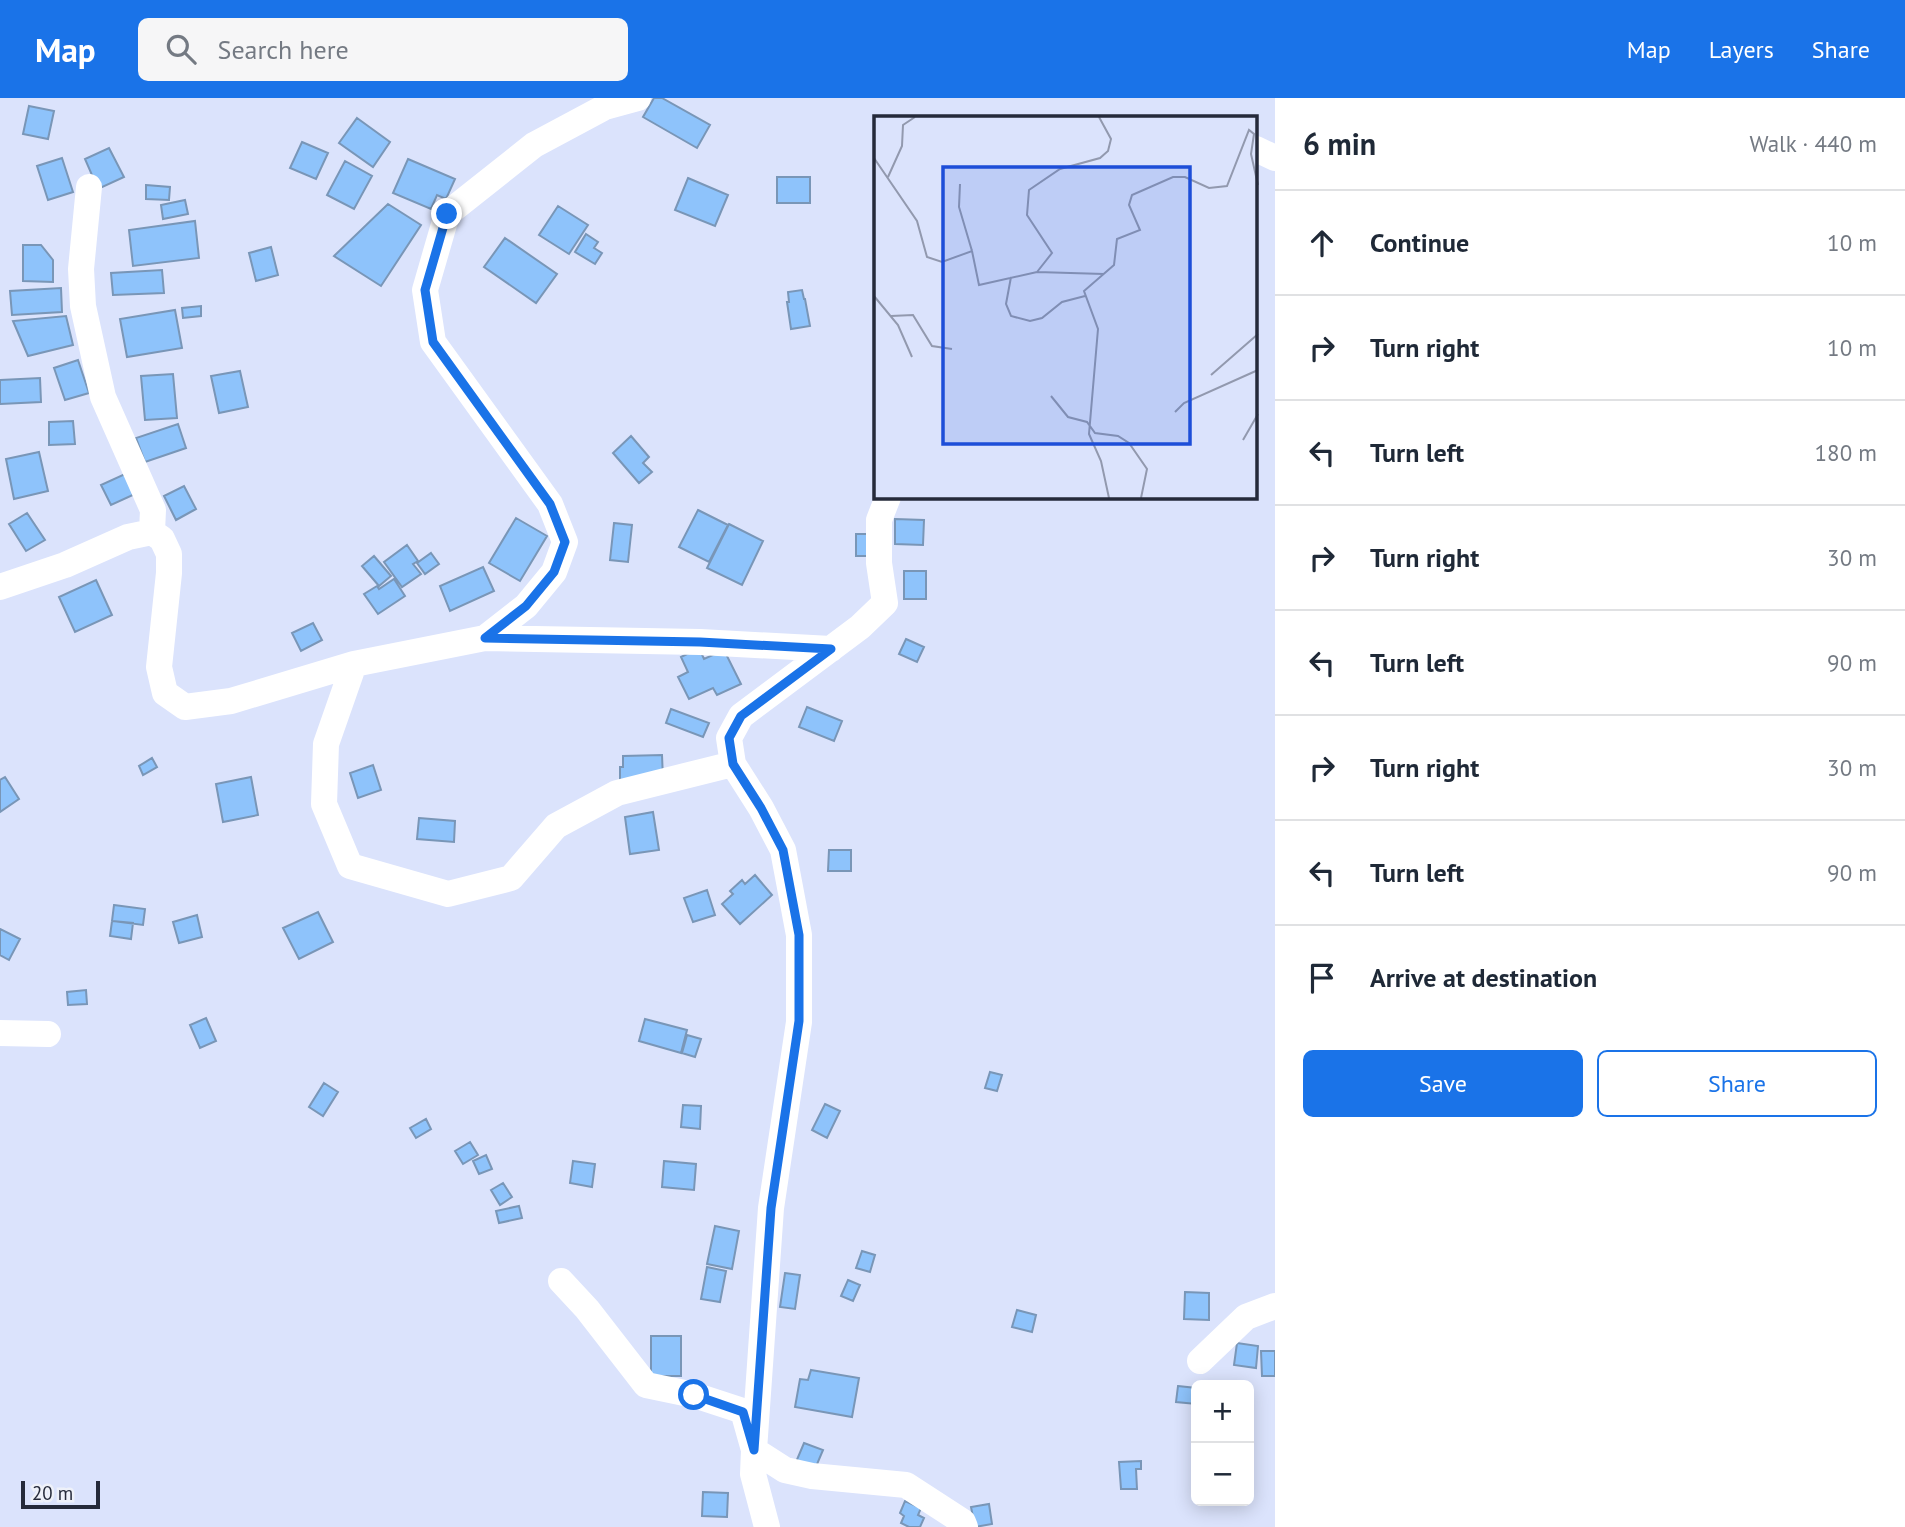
<!DOCTYPE html>
<meta charset="utf-8">
<style>
body{margin:0;font-family:"PT Sans",sans-serif;background:#f6f6f7;color:#1f2937}
.controls{position:absolute;right:21px;bottom:21px;display:grid;overflow:hidden;border-radius:10px;box-shadow:0 4px 18px #0003}
.controls button{width:63px;height:63px;display:grid;place-items:center;padding:0;border:0;border-bottom:2px solid #e0e1e3;background:#fff;color:#1f2937;font:35px sans-serif}
.scale{position:absolute;left:21px;bottom:18px;width:79px;box-sizing:border-box;padding-left:7px;border:4px solid #252a3a;border-top:0;font-size:19px;line-height:24px;white-space:nowrap;color:#252a3a;-webkit-text-stroke:5px #eef1f9;paint-order:stroke}
.stop{position:absolute;width:21px;height:21px;margin:-16px;border:5px solid #1a73e8;border-radius:50%;background:#fff}
.stop.end{background:#1a73e8;border-color:#fff;box-shadow:0 2px 7px #0008}
.list{margin:0;padding:0;list-style:none}
h2{display:flex;justify-content:space-between;align-items:center;height:91px;margin:0;padding:0 28px;font-size:30px}
h2 small{font-size:23px;font-weight:400;color:#747a83}
.list li{display:grid;grid-template-columns:46px 1fr auto;gap:21px;align-items:center;box-sizing:border-box;height:105px;padding:0 28px;border-top:2px solid #e0e1e3}
.list b{display:block;font-size:26px;white-space:nowrap}
.list em{font-size:23px;font-style:normal;color:#747a83}
.actions{display:flex;gap:14px;padding:21px 28px}
.actions a{flex:1;padding:16px 0;border:2px solid #1a73e8;border-radius:10px;text-align:center;font-size:24px;color:#1a73e8}
.actions .main{background:#1a73e8;color:#fff}
.icon{flex:none;width:38px;height:38px;fill:none;stroke:currentColor;stroke-width:2;stroke-linecap:round;stroke-linejoin:round}
.map{position:relative;flex:none;width:1275px;height:1429px;overflow:hidden}
header{display:flex;align-items:center;gap:42px;box-sizing:border-box;height:98px;padding:0 35px;background:#1a73e8;color:#fff}
header strong{font-size:33px}
nav{display:flex;gap:38px;margin-inline-start:auto;font-size:24px}
.search{width:490px;height:63px;background:#f6f6f7;display:flex;align-items:center;gap:18px;box-sizing:border-box;padding:0 24px;border-radius:10px;color:#747a83;font-size:26px}
main{display:flex}
aside{flex:1;background:#fff}
.map>svg:first-child{display:block}
.building{fill:#8ec3fb;stroke:#7996b7;stroke-width:2}
.lines{fill:none;stroke-linecap:round;stroke-linejoin:round}
.street{stroke:#fff;stroke-width:26}
.route{stroke:#1a73e8;stroke-width:9}
.inset-road{fill:none;stroke:#9299ae;stroke-width:2}
.view{fill:#1d4ed8;fill-opacity:0.15;stroke:#1d4ed8;stroke-width:3.5}
.inset-edge{fill:none;stroke:#252a3a;stroke-width:3.5}
</style>
<header>
<strong>Map</strong>
<div class="search"><svg class="icon" aria-label="search" viewBox="0 0 24 24"><circle cx="10" cy="10" r="6"/><path d="M15 15l6 6"/></svg>Search here</div>
<nav><a>Map</a><a>Layers</a><a>Share</a></nav>
</header>
<main>
<div class="map">
<svg width="1275" height="1429" viewBox="0 0 1275 1429">
<rect width="100%" height="100%" fill="#dbe3fc"/>
<!-- building -->
<path class="building" d="M654 0H662L710 27 697 50 643 19Z
M29 8 54 13 48 41 23 36Z
M357 20 390 44 373 69 339 45Z
M302 44 328 55 316 81 290 70Z
M109 50 124 79 98 91 85 61Z
M62 60 73 94 48 102 37 68Z
M408 61 455 81 446 101 437 97 431 111 393 95Z
M345 63 372 78 354 111 327 97Z
M777 79H810V105H777Z
M688 80 728 97 715 128 675 112Z
M146 87 170 89 169 102 146 101Z
M185 102 188 116 163 121 161 107Z
M388 106 421 127 381 188 334 158Z
M558 108 588 127 569 156 539 137Z
M195 123 199 160 133 168 129 132Z
M586 136 598 144 594 150 602 155 595 166 575 154Z
M505 140 557 176 536 205 484 169Z
M23 147H41L53 162V184L23 183Z
M271 149 278 177 256 183 249 155Z
M162 172 164 195 113 197 111 175Z
M61 190 62 214 12 217 10 193Z
M802 192 804 201H805L810 228 791 231 787 204H789L788 194Z
M201 208V218L183 220 182 210Z
M175 212 182 250 127 259 120 221Z
M66 218 73 247 28 258 13 223Z
M78 262 89 295 65 302 54 270Z
M240 273 248 309 219 315 211 278Z
M173 276 177 320 145 322 141 278Z
M40 280 41 304 0 306V282Z
M73 323 75 346 49 347V324Z
M178 326 186 350 145 364 136 340Z
M631 338 649 359 643 365 652 374 639 385 613 355Z
M39 354 48 393 14 401 6 361Z
M125 376 135 396 111 407 101 387Z
M184 388 196 411 176 422 164 398Z
M698 412 728 427 709 464 679 449Z
M27 415 45 442 26 453 9 426Z
M516 420 547 438 520 483 489 465Z
M895 421 924 422 923 447 895 446Z
M614 425 632 427 628 464 610 462Z
M729 426 763 443 742 487 707 470Z
M856 436H869V458H856Z
M407 447 418 463 413 466 421 476 402 489 384 464Z
M431 455 439 466 425 476 417 465Z
M374 458 391 478 379 488 362 468Z
M483 469 494 493 450 513 440 488Z
M904 473H926V501H904Z
M394 481 405 498 378 516 364 496 377 488 379 491Z
M96 482 112 517 75 534 59 499Z
M313 525 322 542 301 553 292 535Z
M906 541 924 549 917 564 899 556Z
M699 550 704 561 724 552 741 586 717 597 713 590 689 601 678 579 688 574 681 559Z
M807 609 842 623 834 643 799 629Z
M671 611 709 625 703 639 666 625Z
M662 657 663 681 620 682V669H623V658Z
M152 660 157 669 143 677 139 668Z
M373 667 381 692 358 700 350 675Z
M5 679 19 701 0 714V682Z
M251 679 258 717 223 724 216 686Z
M653 714 659 752 630 756 625 719Z
M419 720 455 723 454 744 417 741Z
M829 752H851V773H828Z
M755 777 772 797 740 826 722 806 733 796 730 793 742 782 745 786Z
M707 792 715 817 693 824 684 800Z
M114 807 145 811 143 827 112 823Z
M318 814 333 844 299 861 283 830Z
M197 817 202 839 179 845 173 824Z
M112 823 133 825 131 841 110 838Z
M0 831 20 841 9 862 0 857Z
M86 892 87 906 68 907 67 894Z
M206 920 216 943 200 950 190 927Z
M645 921 687 932 681 955 639 943Z
M687 937 701 941 695 959 682 955Z
M990 974 1002 977 997 993 985 990Z
M324 985 338 994 323 1018 309 1009Z
M825 1006 840 1013 827 1040 812 1032Z
M683 1007 701 1008 700 1031 681 1029Z
M426 1021 431 1031 416 1040 410 1030Z
M470 1044 478 1057 463 1066 455 1053Z
M486 1057 492 1071 479 1076 473 1063Z
M573 1063 595 1066 592 1089 570 1085Z
M664 1063 696 1066 694 1092 662 1089Z
M503 1085 512 1099 500 1107 491 1092Z
M519 1108 522 1120 499 1125 496 1113Z
M715 1128 739 1133 732 1171 707 1166Z
M862 1153 875 1157 870 1174 856 1170Z
M707 1169 726 1173 720 1204 701 1201Z
M785 1175 800 1177 795 1211 780 1209Z
M848 1182 860 1187 853 1203 841 1198Z
M1185 1194 1209 1195V1222L1184 1221Z
M1017 1212 1036 1217 1032 1234 1012 1229Z
M651 1238H681V1278H651Z
M1237 1245 1258 1248 1256 1270 1234 1267Z
M1261 1253H1275V1278H1262Z
M811 1272 859 1280 852 1319 795 1309 800 1281 808 1282Z
M1178 1288 1196 1290V1306L1176 1304Z
M804 1345 823 1352 815 1371 796 1364Z
M1141 1363V1371H1136L1137 1391H1121L1119 1364Z
M703 1394 728 1395 727 1419 702 1418Z
M905 1403 921 1410 918 1417 924 1420 920 1429H909L901 1425 904 1418 900 1415Z
M989 1406 992 1426 975 1429 971 1409Z"/>
<g class="lines">
<!-- street -->
<path class="street" d="M1256 51 1275 60
M89 89 81 171 83 208 103 299 153 412 152 434
M0 489 65 467 128 439 152 434 162 441 169 456V475L159 569 165 595 185 609 231 603 354 566 485 540 700 544 831 551
M485 540 526 508 554 474 565 444 550 406 433 244 425 192 447 116 534 47 605 9 638 0
M354 566 326 646 324 706 350 768 448 796 511 780 556 728 617 695 733 666
M0 935 48 936
M561 1183 587 1211 646 1287 694 1297 743 1313 754 1352 785 1372 812 1378 906 1387 963 1424 965 1429
M1200 1263 1246 1219 1275 1208
M767 1429 753 1376 754 1352 771 1110 799 924V837L783 752 761 710 733 666 729 640 741 618 860 529 885 505 879 465V422L888 399"/>
</g>
<g class="lines">
<!-- route -->
<path class="route" d="M447 116 425 192 433 244 550 406 565 444 554 474 526 508 485 540 700 544 831 551 741 618 729 640 733 666 761 710 783 752 799 837V923L771 1110 754 1352 743 1314 694 1297"/>
</g>
<!-- overview -->
<g transform="translate(874 18)">
<rect width="383" height="383" fill="#dbe3fc"/>
<path class="inset-road" d="M0 42 43 105 53 141 68 146 98 135 105 169 163 156 230 158M14 61 28 30 29 9 41 1M86 68 85 91 98 135M163 156 178 137 153 99 155 74 186 53 226 42 234 35 237 23 225 1M137 161 132 188 137 200 156 205 168 202 188 186 211 180M0 180 24 209 38 241M17 200 39 199 58 230 78 233M337 259 384 218M177 280 194 301 213 306 221 317 244 320 255 327 273 353 267 382M301 296 310 287 384 254M369 324 384 298M235 382 227 345 215 318 224 213 210 175 240 149 243 123 266 114 255 89 258 79 299 61H311L335 72 353 70 375 14 380 18 377 38 384 69"/>
<path class="view" d="M69 51H316V328H69Z"/>
<rect width="383" height="383" class="inset-edge"/>
</g>
</svg>
<div class="controls">
<button>+</button>
<button>−</button>
</div>
<div class="scale">20 m</div>
<div class="stop" style="left:694px;top:1297px"></div>
<div class="stop end" style="left:447px;top:116px"></div>
</div>
<aside>
<h2>6 min<small>Walk · 440 m</small></h2>
<ul class="list">
<li><svg class="icon" aria-label="ahead" viewBox="0 0 24 24"><path d="M12 20V5M6 11l6-6 6 6"/></svg><div><b>Continue</b></div><em>10 m</em></li>
<li><svg class="icon" aria-label="right" viewBox="0 0 24 24"><path d="M7 20v-9h11M14 6l5 5-5 5"/></svg><div><b>Turn right</b></div><em>10 m</em></li>
<li><svg class="icon" aria-label="left" viewBox="0 0 24 24"><path d="M17 20v-9H6M10 6l-5 5 5 5"/></svg><div><b>Turn left</b></div><em>180 m</em></li>
<li><svg class="icon" aria-label="right" viewBox="0 0 24 24"><path d="M7 20v-9h11M14 6l5 5-5 5"/></svg><div><b>Turn right</b></div><em>30 m</em></li>
<li><svg class="icon" aria-label="left" viewBox="0 0 24 24"><path d="M17 20v-9H6M10 6l-5 5 5 5"/></svg><div><b>Turn left</b></div><em>90 m</em></li>
<li><svg class="icon" aria-label="right" viewBox="0 0 24 24"><path d="M7 20v-9h11M14 6l5 5-5 5"/></svg><div><b>Turn right</b></div><em>30 m</em></li>
<li><svg class="icon" aria-label="left" viewBox="0 0 24 24"><path d="M17 20v-9H6M10 6l-5 5 5 5"/></svg><div><b>Turn left</b></div><em>90 m</em></li>
<li><svg class="icon" aria-label="arrive" viewBox="0 0 24 24"><path d="M6 21V4h12l-3 4 3 4H6"/></svg><div><b>Arrive at destination</b></div></li>
</ul>
<div class="actions"><a class="main">Save</a><a>Share</a></div>
</aside>
</main>
